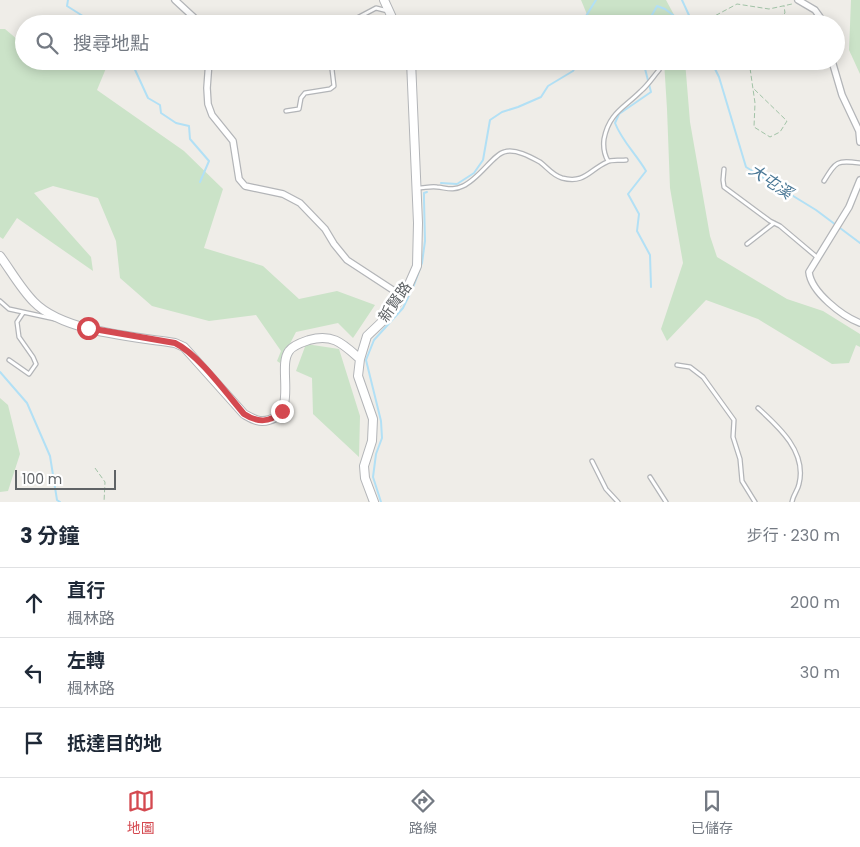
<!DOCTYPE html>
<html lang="zh-TW">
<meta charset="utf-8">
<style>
body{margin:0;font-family:Poppins,"Noto Sans TC",sans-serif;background:#f2f2f3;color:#1f2937}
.scale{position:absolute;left:15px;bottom:12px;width:101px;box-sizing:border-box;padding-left:5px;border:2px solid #5f6366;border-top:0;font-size:14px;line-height:18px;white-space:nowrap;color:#5f6366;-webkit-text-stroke:4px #fff;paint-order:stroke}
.stop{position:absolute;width:15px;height:15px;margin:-11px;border:4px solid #d44950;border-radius:50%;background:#fff}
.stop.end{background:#d44950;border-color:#fff;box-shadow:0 1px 5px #0008}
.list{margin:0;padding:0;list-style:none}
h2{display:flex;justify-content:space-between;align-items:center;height:65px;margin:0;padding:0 20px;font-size:21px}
h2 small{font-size:16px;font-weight:400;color:#747a83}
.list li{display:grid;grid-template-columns:32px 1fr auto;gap:15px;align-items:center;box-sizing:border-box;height:70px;padding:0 20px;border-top:1px solid #e0e1e3}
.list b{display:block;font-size:19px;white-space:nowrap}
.list p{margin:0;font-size:16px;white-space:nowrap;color:#747a83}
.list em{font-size:16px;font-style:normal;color:#747a83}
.icon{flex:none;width:28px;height:28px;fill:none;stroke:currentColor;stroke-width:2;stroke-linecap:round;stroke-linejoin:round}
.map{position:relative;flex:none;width:860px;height:502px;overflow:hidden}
.search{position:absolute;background:#fff;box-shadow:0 2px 12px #0003;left:15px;right:15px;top:15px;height:55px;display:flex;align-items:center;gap:12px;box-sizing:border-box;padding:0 18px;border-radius:28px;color:#747a83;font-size:19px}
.sheet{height:275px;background:#fff}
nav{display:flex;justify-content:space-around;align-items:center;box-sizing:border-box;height:70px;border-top:1px solid #e0e1e3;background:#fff;font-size:14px;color:#747a83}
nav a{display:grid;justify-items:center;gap:2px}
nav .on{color:#d44950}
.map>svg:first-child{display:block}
.green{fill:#cbe3c8}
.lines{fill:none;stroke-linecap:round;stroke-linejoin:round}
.stream{stroke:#b2e0f5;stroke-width:2}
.service-casing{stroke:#b3b5b8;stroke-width:5.5}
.minor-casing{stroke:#b3b5b8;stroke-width:8}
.tertiary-casing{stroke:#b3b5b8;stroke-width:10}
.path{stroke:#a2c3a7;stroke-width:1;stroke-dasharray:5 2.5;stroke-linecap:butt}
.service{stroke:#fff;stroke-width:3}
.minor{stroke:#fff;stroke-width:5.5}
.tertiary{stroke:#fff;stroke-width:8}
.route{stroke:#d44950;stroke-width:6}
.labels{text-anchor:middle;stroke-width:5;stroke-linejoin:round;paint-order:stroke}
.street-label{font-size:15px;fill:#5f6366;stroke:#fff}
.water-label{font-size:16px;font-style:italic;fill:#497795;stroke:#fff}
</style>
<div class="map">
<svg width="860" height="502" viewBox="0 0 860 502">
<rect width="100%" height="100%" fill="#efede8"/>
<!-- green -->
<path class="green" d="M581 0H666L679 24H591Z
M851 0H860V74L849 50Z
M0 29H5L24 45V61H109L97 90 184 151 223 189 204 248 263 266 299 299 337 291 375 305 353 338 338 323 296 332 280 363 277 361 281 351 256 315 209 321 152 306 120 278 116 241 98 198 53 186 34 193 91 257 93 271 17 218 3 239 0 237Z
M664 61H685L690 122 710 236 717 257 787 299 823 311 860 334V347L856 345 849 363 832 364 758 319 706 300 667 341 661 329 683 263 670 188 667 109Z
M306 344 339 349 360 416 359 457 313 414 312 378 296 371Z
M0 398 8 405 20 454 8 491 0 492Z"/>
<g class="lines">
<!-- stream -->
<path class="stream" d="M68 0 67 6 86 18 88 24
M682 0 693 24
M588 24 586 16 596 0
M647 24 657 6 665 9 685 24
M131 61 148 98 160 105 161 113 176 123 189 126 190 139 209 161 200 182
M643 61 651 92 619 114 615 123C622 141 636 154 646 171L628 194 639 214 637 231 650 255 651 287
M711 61 719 77 746 167 816 210 860 243
M441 183 457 184 474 173 483 160 490 120 502 112 518 107 541 97 548 86 573 71 579 61
M0 372 27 403 50 456 57 500 60 502
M381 502 373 477 376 454 382 438 381 421 366 360 374 340 403 308 414 285 422 263 425 241 424 200V193L427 192"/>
<!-- service casing -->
<g class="service-casing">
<path id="service" d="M356 24 359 17 376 8 388 11
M286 111 299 109 301 98 305 93 330 89 334 86 331 61
M608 161C604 154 603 147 604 139 609 113 624 108 641 91 648 85 653 77 659 70
M724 169 723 180 724 187 770 221 780 226 818 258
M824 181C836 161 837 160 860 163
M418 188C424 188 431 186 437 187 447 188 453 191 463 186 479 179 494 154 504 152 515 148 531 157 540 162 548 168 552 175 562 178 585 184 589 170 607 162 612 159 620 161 626 160
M747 244 774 223
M0 301 9 309 55 319
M9 360 29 374 36 364 33 357 19 337 17 322 23 313
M677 365 690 367 703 377 734 420 733 437 740 459 742 481 755 502
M758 408C779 427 807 452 799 484 798 490 793 495 792 502
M592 461 606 489 618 502
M650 477 666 502"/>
</g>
<!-- minor casing -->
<g class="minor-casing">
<path id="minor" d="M175 0 201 24
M798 0 815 10 825 24
M209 61 207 88 208 104 212 115 233 141 239 179 245 186 283 194 300 203 325 229 334 244 347 260 402 296
M832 61 842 95 859 131 860 142
M860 180 849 207 809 272C811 292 842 316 860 323"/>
</g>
<!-- tertiary casing -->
<g class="tertiary-casing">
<path id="tertiary" d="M384 0 395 24
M0 256C11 271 21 289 34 302 63 332 136 337 175 343L184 347 244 414C253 419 259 423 269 420 298 412 277 367 289 351 293 345 303 342 309 340 333 333 343 344 360 359
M374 502 365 478 364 466 372 441 373 419 358 376 360 359 367 336 387 317 406 291 417 266 418 223 411 61"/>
</g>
<!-- path -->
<path class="path" d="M709 19 737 4 769 9 792 4
M773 24 785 13 784 6
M749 61 755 103 754 127 770 137 780 132 787 121 754 89
M95 468 105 482 104 502"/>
<!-- service -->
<use href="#service" class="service"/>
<!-- minor -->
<use href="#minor" class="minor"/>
<!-- tertiary -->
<use href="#tertiary" class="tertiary"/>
</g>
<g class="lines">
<!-- route -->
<path class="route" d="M88 328 175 343C198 354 227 394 244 414 258 423 270 423 282 411"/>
</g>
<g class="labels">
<!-- street labels -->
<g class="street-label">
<text transform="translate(395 302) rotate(-55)" y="5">新賢路</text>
</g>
<!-- water labels -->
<g class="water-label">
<text transform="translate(771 181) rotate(34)" y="6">大屯溪</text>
</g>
</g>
</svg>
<div class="scale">100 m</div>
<div class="stop" style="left:88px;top:328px"></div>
<div class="stop end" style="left:282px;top:411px"></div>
<div class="search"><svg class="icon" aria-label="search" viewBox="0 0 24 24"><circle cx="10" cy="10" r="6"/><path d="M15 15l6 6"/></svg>搜尋地點</div>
</div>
<section class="sheet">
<h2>3 分鐘<small>步行 · 230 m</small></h2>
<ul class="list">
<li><svg class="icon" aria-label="ahead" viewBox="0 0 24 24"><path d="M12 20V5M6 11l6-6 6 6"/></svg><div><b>直行</b><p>楓林路</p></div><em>200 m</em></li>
<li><svg class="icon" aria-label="left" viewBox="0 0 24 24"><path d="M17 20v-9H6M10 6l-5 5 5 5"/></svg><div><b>左轉</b><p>楓林路</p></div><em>30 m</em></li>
<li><svg class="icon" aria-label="arrive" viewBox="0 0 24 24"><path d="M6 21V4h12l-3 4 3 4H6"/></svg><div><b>抵達目的地</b></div></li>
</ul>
</section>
<nav>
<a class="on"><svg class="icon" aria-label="map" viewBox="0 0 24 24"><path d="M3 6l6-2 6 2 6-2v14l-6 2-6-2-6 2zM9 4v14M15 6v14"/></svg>地圖</a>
<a><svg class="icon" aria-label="directions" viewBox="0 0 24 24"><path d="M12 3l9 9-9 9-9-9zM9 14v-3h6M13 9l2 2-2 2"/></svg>路線</a>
<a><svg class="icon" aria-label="saved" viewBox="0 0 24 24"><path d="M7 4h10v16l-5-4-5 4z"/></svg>已儲存</a>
</nav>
